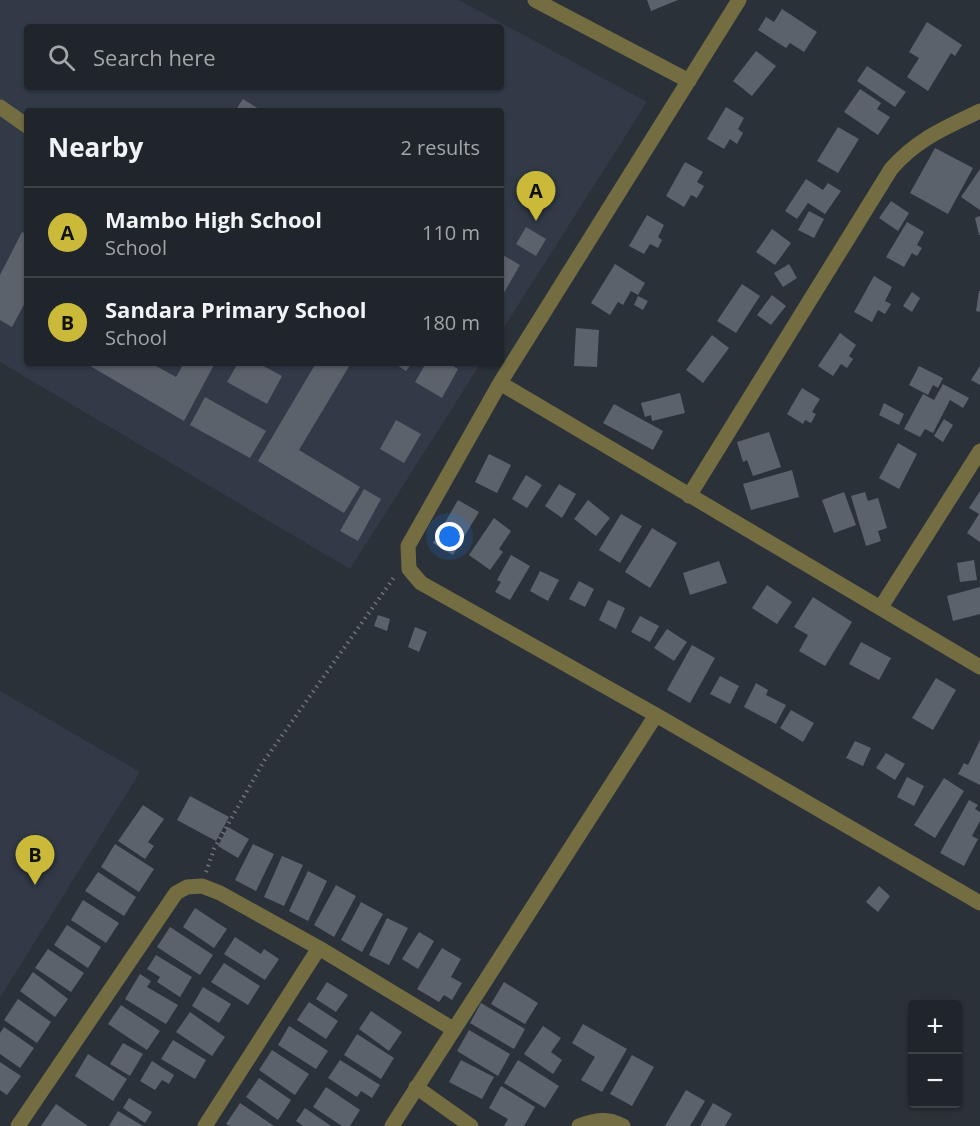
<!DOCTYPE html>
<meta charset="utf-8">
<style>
body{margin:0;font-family:"Open Sans",sans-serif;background:#282d33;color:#f1f3f6}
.controls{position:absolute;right:18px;bottom:18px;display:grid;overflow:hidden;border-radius:6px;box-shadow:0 2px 4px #0004}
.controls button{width:54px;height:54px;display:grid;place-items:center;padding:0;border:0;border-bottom:2px solid #3d4247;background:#20252b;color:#f1f3f6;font:30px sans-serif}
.you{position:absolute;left:450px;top:537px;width:21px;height:21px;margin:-15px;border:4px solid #fff;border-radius:50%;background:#1a73e8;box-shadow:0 0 0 9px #1a73e833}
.badge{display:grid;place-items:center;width:39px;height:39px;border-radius:50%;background:#cbba39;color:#111;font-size:20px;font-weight:700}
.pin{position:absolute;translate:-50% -50px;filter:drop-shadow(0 2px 3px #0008)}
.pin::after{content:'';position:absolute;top:32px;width:21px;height:18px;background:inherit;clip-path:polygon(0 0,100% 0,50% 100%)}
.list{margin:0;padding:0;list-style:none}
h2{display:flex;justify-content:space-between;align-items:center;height:78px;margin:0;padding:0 24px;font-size:26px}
h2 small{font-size:20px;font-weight:400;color:#a2a5a9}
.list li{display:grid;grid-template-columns:39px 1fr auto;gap:18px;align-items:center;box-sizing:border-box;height:90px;padding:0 24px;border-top:2px solid #3d4247}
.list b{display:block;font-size:22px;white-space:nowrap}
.list p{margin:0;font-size:20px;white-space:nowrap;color:#a2a5a9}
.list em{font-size:20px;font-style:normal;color:#a2a5a9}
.icon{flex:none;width:33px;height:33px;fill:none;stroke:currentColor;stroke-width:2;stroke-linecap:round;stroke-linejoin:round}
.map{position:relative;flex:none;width:980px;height:1126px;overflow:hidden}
.search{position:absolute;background:#20252b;box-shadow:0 2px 4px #0004;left:24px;top:24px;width:480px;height:66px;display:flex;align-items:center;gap:15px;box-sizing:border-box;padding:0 21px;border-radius:6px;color:#a2a5a9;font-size:22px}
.panel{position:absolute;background:#20252b;box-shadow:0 2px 4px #0004;left:24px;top:108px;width:480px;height:258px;border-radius:6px}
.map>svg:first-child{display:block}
.built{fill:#323a48;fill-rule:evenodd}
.building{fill:#5c626b}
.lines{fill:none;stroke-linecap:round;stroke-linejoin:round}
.path{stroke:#70757c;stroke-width:4;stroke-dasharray:1.5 4.5;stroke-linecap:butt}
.minor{stroke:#736d41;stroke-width:15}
</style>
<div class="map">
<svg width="980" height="1126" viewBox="0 0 980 1126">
<rect width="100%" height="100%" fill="#2b3139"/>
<!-- built -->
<path class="built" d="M0 0H459L647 102 501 332V111H27V363H481L350 569 0 362ZM27 27H501V87H27Z
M0 691 140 772 0 998Z"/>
<!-- building -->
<path class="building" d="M647 0H678L651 11Z
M782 9 817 32 804 52 790 43 786 48 758 30 766 17 774 22Z
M927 22 962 45 955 56 951 53 928 91 907 77 919 58 909 52Z
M756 51 776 66 752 96 733 81Z
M867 66 906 92 895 107 857 81Z
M860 89 881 103 877 109 890 117 878 135 844 112Z
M243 99 262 111H235Z
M726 107 744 118 738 129 743 133 737 144 730 139 724 149 707 139Z
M838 127 859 139 838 173 817 161Z
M935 148 973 168 948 214 910 193Z
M685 162 703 172 697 182 704 186 697 198 691 195 684 207 666 196Z
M980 169V210L961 197Z
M806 179 823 190 828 183 841 191 825 214 808 203 797 219 785 211Z
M891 201 909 213 898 231 879 218Z
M809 211 824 219 814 238 798 230Z
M647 215 664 225 658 237 662 240 658 248 650 244 644 254 629 246Z
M980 216V235H979L975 218Z
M907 222 924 232 917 245 922 248 917 256 912 253 904 267 886 257Z
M526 227 546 239 536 256 516 244Z
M772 229 791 243 775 265 756 252Z
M22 232 27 234V299L12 327 0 320V275Z
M501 254 520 265 501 298Z
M615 264 645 283 638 295 631 291 623 305 618 302 610 315 591 303Z
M789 264 797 278 783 287 774 273Z
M874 276 892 287 885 301 891 304 885 314 878 310 872 322 854 312Z
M742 284 760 296 736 333 717 321Z
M979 291H980V312L976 311Z
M912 292 920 298 912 312 903 306Z
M772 295 786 306 771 325 757 315Z
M638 296 648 301 643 310 634 305Z
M576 328 599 330 597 367 574 366Z
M840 333 856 345 849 356 853 359 847 368 841 364 833 376 818 366Z
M712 335 729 348 703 383 686 370Z
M85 363H151L176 377 184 363H215L184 421Z
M238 363H258L282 376 267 404 227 382Z
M316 363H351L299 450 360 487 344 513 258 461Z
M394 363H412L406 371Z
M426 363H448L458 369 442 398 415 382Z
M919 366 943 378 938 388 933 385 928 395 909 385Z
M980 366V385L971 380Z
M943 384 969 398 963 408 950 400 933 433 925 429 920 437 904 429 923 394 934 400Z
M802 388 820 399 812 412 816 414 811 423 805 420 803 424 787 414Z
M680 393 685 413 652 421 651 415 645 417 641 403Z
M205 397 266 431 250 458 190 425Z
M884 403 904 414 899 425 879 415Z
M614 404 663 431 653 450 603 423Z
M944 419 953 425 943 442 934 436Z
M396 420 421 434 404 463 380 449Z
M769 432 781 467 753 476 747 460 743 462 737 442Z
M898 443 917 454 899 489 879 478Z
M489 454 511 465 497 493 475 482Z
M792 470 799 497 751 510 743 484Z
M526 475 542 485 527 508 512 499Z
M559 484 576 494 562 518 545 506Z
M364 489 381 499 358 541 340 531Z
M980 491V542L967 533 979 514 969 508Z
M844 492 856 525 834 533 822 500Z
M865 492 868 501 878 498 887 528 878 531 881 541 866 546 851 496Z
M458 500 479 512 453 555 433 543Z
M588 500 610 518 596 536 574 519Z
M621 514 642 526 620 563 599 550Z
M494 518 511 531 499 549 503 552 490 570 469 555Z
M652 528 677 543 650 588 625 572Z
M511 555 530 566 510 600 495 592 501 582 497 580Z
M974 560 977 580 960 582 957 563Z
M719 561 727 583 690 595 683 573Z
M540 571 559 580 548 601 530 591Z
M579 581 594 589 585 607 569 599Z
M767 585 792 602 777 624 752 608Z
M980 587V614L953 621 947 596Z
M813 597 852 622 825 666 799 651 808 635 794 627Z
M608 600 625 608 616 629 599 620Z
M378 615 390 619 387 631 374 626Z
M640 616 659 626 650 642 631 632Z
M415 627 427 632 419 652 408 647Z
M667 629 687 642 674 661 654 648Z
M861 642 891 658 879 680 849 664Z
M692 645 715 658 690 703 667 690Z
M720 676 739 686 730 704 710 694Z
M936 678 956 690 933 730 912 718Z
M756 683 768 690 766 695 786 705 776 724 744 707Z
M791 710 814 723 803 742 780 728Z
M980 740V785L958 774 964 763 968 765Z
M855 741 871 748 863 766 846 758Z
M886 753 905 764 895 780 876 768Z
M907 777 924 786 914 806 897 797Z
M944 778 964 791 935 838 914 825Z
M190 796 229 817 216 841 177 820Z
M969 800 978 805 975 809 980 812V821L972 836 978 839 964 866 940 853Z
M143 805 164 819 148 842 154 846 145 859 118 841Z
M228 827 249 839 238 858 218 846Z
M115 844 154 869 139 892 101 867Z
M253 844 274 854 256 891 235 880Z
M282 856 303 865 284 906 264 897Z
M308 871 327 881 308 921 289 911Z
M98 872 136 897 124 916 85 891Z
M336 885 356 896 334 937 314 925Z
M879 886 890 896 878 912 866 902Z
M83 900 119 923 106 943 71 920Z
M361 902 383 914 362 952 341 940Z
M195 908 227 929 214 948 183 927Z
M387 918 408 928 389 965 369 955Z
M67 925 101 947 88 968 54 945Z
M170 927 213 955 200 975 157 947Z
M419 932 434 941 418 969 402 959Z
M235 937 261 954 264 949 279 959 265 980 224 954Z
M442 948 461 959 451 977 462 983 452 1000 444 995 439 1002 417 989Z
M48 949 84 973 71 992 35 968Z
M156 955 192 977 180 997 157 982 160 977 147 969Z
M224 963 260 986 248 1005 211 982Z
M33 972 68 999 55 1017 20 991Z
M140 974 151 981 147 987 178 1005 166 1024 125 999Z
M327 982 348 995 336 1012 316 999Z
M504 982 538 1003 525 1024 491 1004Z
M203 987 231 1004 219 1023 192 1006Z
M18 999 51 1022 37 1043 4 1020Z
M309 1002 338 1021 326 1039 297 1020Z
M481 1003 525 1029 514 1049 470 1023Z
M121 1005 160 1031 147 1050 108 1024Z
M371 1011 402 1032 389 1051 359 1029Z
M190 1012 225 1037 212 1056 176 1032Z
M583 1024 627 1049 602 1092 581 1080 595 1057 572 1043Z
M289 1026 328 1051 316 1069 278 1045Z
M543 1026 561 1038 551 1052 562 1060 553 1074 524 1054Z
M4 1027 34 1048 20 1068 0 1054V1033Z
M469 1030 510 1054 498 1076 457 1051Z
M357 1034 394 1058 381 1079 344 1055Z
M173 1040 206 1060 195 1079 161 1059Z
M123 1043 143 1054 130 1076 110 1064Z
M272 1050 309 1074 295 1095 259 1070Z
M88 1054 127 1079 113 1101 75 1076Z
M632 1055 654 1067 632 1106 610 1094Z
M340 1060 380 1085 372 1098 361 1091 357 1097 328 1078Z
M461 1060 494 1077 482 1099 449 1082Z
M518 1060 559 1086 545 1108 504 1083Z
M152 1061 174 1075 169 1084 162 1080 155 1090 140 1081Z
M0 1062 21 1076 7 1095 0 1090Z
M259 1078 291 1100 278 1120 246 1097Z
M501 1086 535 1107 524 1126H504L508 1119 489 1108Z
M326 1087 360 1110 350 1126H342L313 1107Z
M686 1090 705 1101 690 1126H665Z
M129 1098 152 1112 145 1123 123 1108Z
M240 1103 274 1126H230L226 1124Z
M713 1103 732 1114 725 1126H700Z
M56 1104 88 1126H41Z
M305 1108 331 1126H303L296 1121Z
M118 1111 143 1126H109Z"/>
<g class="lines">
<!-- path -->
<path class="path" d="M206 872 214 849 264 761 395 576"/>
<!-- minor -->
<path class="minor" d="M535 0 689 81
M739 0 500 383 408 546 409 569 421 583 656 715 980 903
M0 107 27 126
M500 383 980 667
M689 496 891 169C917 139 945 128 980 111
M881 607 980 451
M416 1087 471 1126
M18 1126 176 893 187 887 202 886 220 893 319 948 453 1029
M205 1126 319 948
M392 1126 656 715
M579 1126C596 1119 607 1118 623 1126"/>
</g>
</svg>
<div class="controls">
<button>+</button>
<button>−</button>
</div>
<div class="you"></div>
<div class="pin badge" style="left:536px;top:221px">A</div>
<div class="pin badge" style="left:35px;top:885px">B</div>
<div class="search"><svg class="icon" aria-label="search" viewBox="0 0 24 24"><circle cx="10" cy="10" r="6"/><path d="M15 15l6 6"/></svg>Search here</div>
<section class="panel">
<h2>Nearby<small>2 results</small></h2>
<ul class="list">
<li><span class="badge">A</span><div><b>Mambo High School</b><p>School</p></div><em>110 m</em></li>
<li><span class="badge">B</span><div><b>Sandara Primary School</b><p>School</p></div><em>180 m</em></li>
</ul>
</section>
</div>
